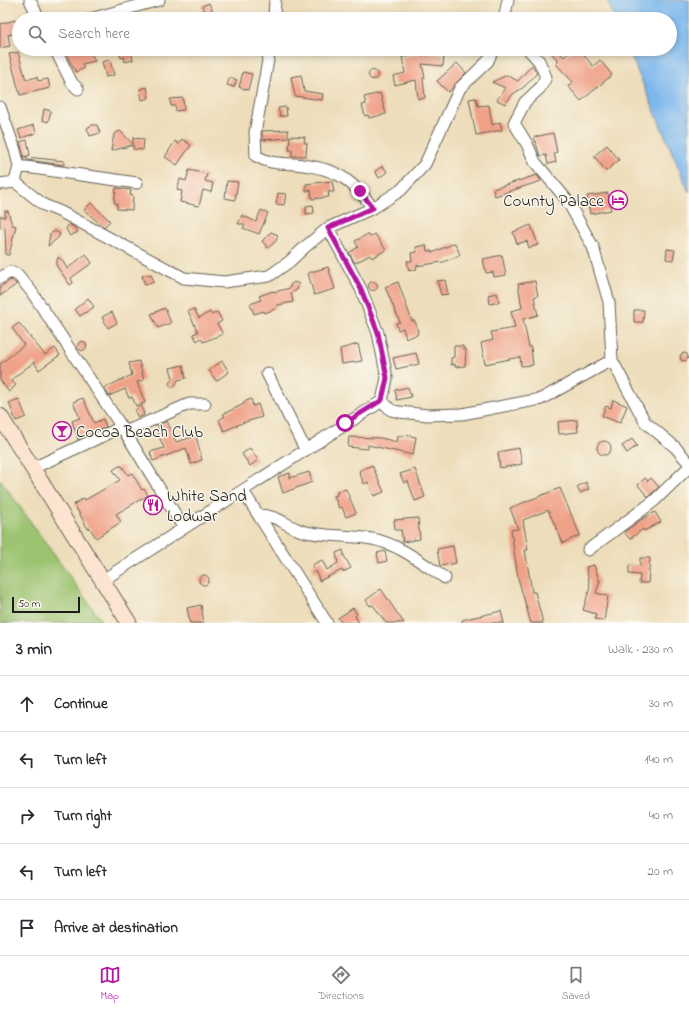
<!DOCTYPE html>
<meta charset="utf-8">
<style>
body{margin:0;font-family:"Indie Flower",sans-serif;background:#f7f7f7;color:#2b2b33}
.scale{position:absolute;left:12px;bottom:10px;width:68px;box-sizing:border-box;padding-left:4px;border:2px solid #1c1c1c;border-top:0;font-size:11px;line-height:14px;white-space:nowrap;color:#1c1c1c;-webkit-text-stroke:3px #fbf7ec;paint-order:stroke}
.stop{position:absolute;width:12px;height:12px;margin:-9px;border:3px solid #b5179e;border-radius:50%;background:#fff}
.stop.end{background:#b5179e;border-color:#fff;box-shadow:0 1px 4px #0008}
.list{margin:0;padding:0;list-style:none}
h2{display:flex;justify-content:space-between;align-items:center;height:52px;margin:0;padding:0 16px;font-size:17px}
h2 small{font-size:13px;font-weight:400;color:#7c7c81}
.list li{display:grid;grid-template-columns:26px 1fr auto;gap:12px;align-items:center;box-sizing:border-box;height:56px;padding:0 16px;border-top:1px solid #e1e1e2}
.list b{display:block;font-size:15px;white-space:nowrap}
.list em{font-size:13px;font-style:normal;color:#7c7c81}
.icon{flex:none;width:22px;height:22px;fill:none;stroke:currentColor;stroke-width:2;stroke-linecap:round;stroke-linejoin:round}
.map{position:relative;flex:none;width:689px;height:623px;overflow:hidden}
.search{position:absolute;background:#fff;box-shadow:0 2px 6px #0003;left:12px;right:12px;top:12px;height:44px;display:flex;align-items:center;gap:10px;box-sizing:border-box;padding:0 14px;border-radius:22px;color:#7c7c81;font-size:15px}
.sheet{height:332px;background:#fff}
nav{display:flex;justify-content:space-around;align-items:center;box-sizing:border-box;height:56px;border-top:1px solid #e1e1e2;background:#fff;font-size:11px;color:#7c7c81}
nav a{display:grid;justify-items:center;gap:2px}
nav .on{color:#b5179e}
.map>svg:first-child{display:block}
.green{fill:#9bc36f;stroke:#5c7046}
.water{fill:#7bb7ed;stroke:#4c6a84}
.building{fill:#f0a289}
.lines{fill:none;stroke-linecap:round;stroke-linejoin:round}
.street-casing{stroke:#656053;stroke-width:13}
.secondary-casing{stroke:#656053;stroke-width:17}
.street{stroke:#fff;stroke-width:11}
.secondary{stroke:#fde4d0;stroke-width:15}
.route{stroke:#b5179e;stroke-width:5}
.labels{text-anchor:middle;stroke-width:3;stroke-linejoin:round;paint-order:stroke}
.poi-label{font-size:17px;fill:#1c1c1c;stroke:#fbf7ec;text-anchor:start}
</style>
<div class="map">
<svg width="689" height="623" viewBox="0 0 689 623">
<rect width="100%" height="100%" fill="#fbf7ec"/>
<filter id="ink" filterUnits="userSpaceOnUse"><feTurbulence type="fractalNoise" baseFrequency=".025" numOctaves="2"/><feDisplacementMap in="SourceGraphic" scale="8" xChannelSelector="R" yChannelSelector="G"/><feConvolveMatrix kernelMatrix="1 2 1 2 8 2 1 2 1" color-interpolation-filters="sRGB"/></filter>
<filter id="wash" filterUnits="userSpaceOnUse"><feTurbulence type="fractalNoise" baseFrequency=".012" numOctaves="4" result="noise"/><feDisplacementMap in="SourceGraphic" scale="16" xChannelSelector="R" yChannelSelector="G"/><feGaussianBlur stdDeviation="0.9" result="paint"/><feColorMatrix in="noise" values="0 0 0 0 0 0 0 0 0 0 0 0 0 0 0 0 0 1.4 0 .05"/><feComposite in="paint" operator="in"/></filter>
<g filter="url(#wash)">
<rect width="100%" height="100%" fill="#edddba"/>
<!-- green -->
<path class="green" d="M0 479 103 623H0Z"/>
<!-- water -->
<path class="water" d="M607 0H689V192L628 49H670V19H615Z"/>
<g id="blocks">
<!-- building -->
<path class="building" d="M209 3 213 12 206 15 202 6Z
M15 20 18 33 8 35 10 46 0 48V24Z
M63 49H89L95 61 82 64 84 68 76 72Z
M123 49H131L133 60 125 62 124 57 121 58 119 51Z
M420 49H432L433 54 444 55 443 66 422 64 425 78H423L425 98 418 99 416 80 395 85 393 76 405 73 402 57 420 54Z
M547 49H556L564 57 574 49H579L593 66 600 60 612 75 581 101 568 86 573 82 556 64 559 61Z
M18 52 26 80 37 77 38 81 48 79 50 88 20 95 9 54Z
M110 60 114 75 106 77 102 62Z
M457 63 466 73 448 92 437 81Z
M532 65 537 73 524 87 513 94 505 104 497 100 505 88 492 82 507 75 518 81Z
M368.5 75a4.5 4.5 0 1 1 9 0a4.5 4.5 0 1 1-9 0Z
M243 72 252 74 248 90 239 87Z
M301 75 304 91 323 94 322 100 295 96 291 77Z
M230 77 237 80 234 87 227 85Z
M147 87 149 98 142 100 140 89Z
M380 93 386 114 369 118 368 115 365 116 362 105 366 104 364 97Z
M183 98 184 110 176 111 175 106H171L170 99Z
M476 98 478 106 489 105 492 125 500 122 502 130 476 135 469 99Z
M286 107 287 116H280L278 108Z
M44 109 51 111 48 122 42 120Z
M34 125 36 133 21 138 18 130Z
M92 125H97L100 133 90 136 87 128Z
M288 130V138L262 140V131Z
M120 131 133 144V138L144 139 143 150 133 149V145L111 151 114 134Z
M553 133 557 152 554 153 556 162 548 164 546 155 540 156 534 137Z
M290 136 305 137 304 143H307L306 156H292V150H289Z
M182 139 191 145 177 165 165 157 175 141 179 144Z
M27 140 30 155 24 157 20 142Z
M607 145 619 160 606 171 594 156Z
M26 157 64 161V165L27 160Z
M383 166 387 172 379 178 375 171Z
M189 170 207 174 205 181 213 183 211 192 203 190 199 206 180 202 182 191 177 190 180 179 186 181Z
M537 175 541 181 495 196 493 189Z
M227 181 238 182 235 200 225 198Z
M332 181 334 192H328L329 197 312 199 311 190 306 191V184Z
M116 188 131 190 130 195 133 196 132 210 117 209V203H114Z
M278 193 286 194 284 205 276 204Z
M608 193 611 210 590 214 587 196Z
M91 203 110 221 104 227 84 210Z
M313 205 314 213 306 214V206Z
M261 210 268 213 259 234 243 228 245 224H238L242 215 256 222Z
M5 211H8L12 225 16 226 9 255H6L5 227 0 228V216L5 217Z
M69 224 75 228 78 232 70 236 66 229Z
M531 225 538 245 529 248 527 241 517 244 513 232Z
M55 231 60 234 58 238 48 246 50 234Z
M271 232 278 235 276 241 268 248 262 241Z
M368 234 370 237 375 234 386 250 372 258 370 255 355 263 349 253 358 247 355 241Z
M455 243 460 255 443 262 416 266 417 269 409 271 407 261H412L411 253 417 252 416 247 426 245 427 251H432V253Z
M667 249 675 250 673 260 666 259Z
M86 254 92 263 71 278 73 283 70 285 56 265 58 257 63 261 67 269Z
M502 255 506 275 494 277 493 272 486 273 483 259Z
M328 267 335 289 314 295 308 273Z
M151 274 154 282 145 285 142 276Z
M11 280 17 284 0 296V287Z
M445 280 448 294 441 295 437 281Z
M535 281 538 296 534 297 538 315 523 319 529 347H531L533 365 521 366 520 357 485 364 481 343 493 340 491 332 515 328 511 311 522 308 518 284Z
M368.5 286a4.5 4.5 0 1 1 9 0a4.5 4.5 0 1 1-9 0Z
M294 282 299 284 297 290 291 293 293 302 278 305 273 310 264 313V311L254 314 250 304 261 300 259 296 273 291 274 292 290 288V285Z
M398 282 412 321H415L418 331 417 335 406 338 403 328 398 330 396 323 400 322 385 287Z
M497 293 499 302 490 304 488 295Z
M88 298 94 307 80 316 75 309Z
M165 308 171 323 158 328 151 314Z
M194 309 199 318 210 312 212 315 217 312 222 321 217 324 223 334 203 342 201 338 197 341 193 334 198 332 188 311Z
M634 310H644L643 322H634Z
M112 312 117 323 108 328 102 317Z
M19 323 45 355 55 348 60 355 39 370 34 362 11 380 16 385 9 392 0 380V364L24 345 12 328Z
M77.5 346a4.5 4.5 0 1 1 9 0a4.5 4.5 0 1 1-9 0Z
M358 344 362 361 342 364 340 349Z
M454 346H463V349H466L465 366 455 367V364L451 365V358L454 357Z
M680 357a4 4 0 1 1 8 0a4 4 0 1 1-8 0Z
M416 353 419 364 396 369 393 358Z
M139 361 144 380 137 382 145 403 141 404 144 415 138 418 135 411 140 405 136 406 132 397 129 398 125 389 109 396 104 388 132 375 129 363Z
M222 361 229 372 216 381 209 370Z
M183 365 186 378 178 380 175 387H171L169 383 173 378 170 368Z
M408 387 411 397 397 400 395 390Z
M83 398 94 423 103 419 106 427 78 440 72 421 80 418 73 402Z
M19 399 26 417 16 421 9 403Z
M251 399 253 406 258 404 262 417 242 423 224 431 219 420 225 416 223 414 244 404V402Z
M613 400 627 406 620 423 602 416 606 406 611 408Z
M577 420 578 432 559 434 558 422Z
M167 421 176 442 196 436 202 460 191 464 186 448 153 461 150 452 164 448 156 430 159 429 158 425Z
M404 435 416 437 413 455 368 445V449L348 447 349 437 381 438 397 442 398 436 403 437Z
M632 439 637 446 627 453 622 446Z
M597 448a7 7 0 1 1 14 0a7 7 0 1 1-14 0Z
M250 448 258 460 250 466 242 454Z
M519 448 522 464 500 468 498 452Z
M372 465 384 492 374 496 368 482 364 484 359 471Z
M119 466H122L128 475 132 473 142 490 144 489 148 495 116 514 121 522 96 538 90 528 88 529 74 504 84 498 85 500 120 480 113 470Z
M415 469 425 497 415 501 408 481 404 483 400 474Z
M309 472 312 482 283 493 278 477 290 473V478Z
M645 478 648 481 651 478 659 487 648 497 638 485Z
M586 482 589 489 580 493 577 487Z
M560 488 580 535 563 543 548 510 523 520 528 550H525L532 592H535L543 623H531L518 578 511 530 518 529 510 508Z
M346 489 356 513 346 517 342 507 339 508 334 496 337 495V492Z
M655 512 661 522 644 531 643 529 630 539 624 532 642 519Z
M418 518 420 539 403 542 401 530H395L394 520Z
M453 546 456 563 440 566 437 549Z
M343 550 344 556 351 568 343 572 342 570 319 581 317 572H314L312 565 322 560 327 570 338 563 336 553Z
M385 551 387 561 379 563 377 553Z
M640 558H650L648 583H639L640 575 629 574V565L640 566Z
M594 565 599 580H600L596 593 608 596 604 621 595 619 596 614 583 610 590 587 586 567Z
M199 580a5 5 0 1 1 10 0a5 5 0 1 1-10 0Z
M381 589 397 613 404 623H386L373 605 370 606 366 600Z
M201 605 204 623H190L187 608Z
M353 608 357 614 355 616 359 623H342L338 618Z
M501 611 504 623H462V620Z"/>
</g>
</g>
<g filter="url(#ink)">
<use href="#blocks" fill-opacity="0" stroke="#656053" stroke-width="1"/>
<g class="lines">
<!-- street casing -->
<g class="street-casing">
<path id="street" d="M30 0 39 19
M90 19 159 0
M274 19 275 0
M504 19 508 0
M55 49 72 83 78 89
M270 49 255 133 256 156C270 164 279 163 295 164 334 168 349 176 373 208
M0 107 15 150 19 166 15 182
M19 166 137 183
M0 184 15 182 44 205 61 212 184 278 224 282 269 276 289 262 305 247 328 228 373 208 401 190 425 164 460 88 488 61 493 49
M0 278 10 272 18 275 31 291 125 432 183 527
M612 360 645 422 675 447 689 463
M267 373 305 449
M382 401 391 410 399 412 428 415 462 414 541 399 612 360 609 302 593 247 567 200 535 162 527 144 514 123 525 102 540 88 546 77 539 61 528 49
M125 432 189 404H205
M33 468 122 427
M243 491 327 623
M259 515C280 516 284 525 302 531 324 537 349 535 372 539 399 544 422 563 445 578
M588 550 654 501 689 467
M103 580 382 401 387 378 378 333 361 289 328 228"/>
</g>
<!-- secondary casing -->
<g class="secondary-casing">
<path id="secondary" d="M0 416 129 623"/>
</g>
<!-- street -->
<use href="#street" class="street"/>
<!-- secondary -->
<use href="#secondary" class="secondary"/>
</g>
</g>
<g class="lines" filter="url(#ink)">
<!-- route -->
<path class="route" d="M345 423 382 400 387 378 378 333 361 289 328 228 373 208 360 191"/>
</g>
<!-- icons -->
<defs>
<g id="hotel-ring" transform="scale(1)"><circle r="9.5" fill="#fbf7ec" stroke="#b5179e" stroke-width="1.5"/><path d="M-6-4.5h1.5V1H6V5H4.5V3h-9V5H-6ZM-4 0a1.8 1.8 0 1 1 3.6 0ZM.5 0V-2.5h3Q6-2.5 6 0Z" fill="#b5179e"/></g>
<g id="bar-ring" transform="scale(1)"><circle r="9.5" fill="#fbf7ec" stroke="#b5179e" stroke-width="1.5"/><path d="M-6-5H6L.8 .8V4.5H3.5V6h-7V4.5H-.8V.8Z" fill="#b5179e"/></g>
<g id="restaurant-ring" transform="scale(1)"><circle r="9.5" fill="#fbf7ec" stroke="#b5179e" stroke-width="1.5"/><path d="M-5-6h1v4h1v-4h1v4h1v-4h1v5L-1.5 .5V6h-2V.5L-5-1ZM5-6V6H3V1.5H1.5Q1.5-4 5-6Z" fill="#b5179e"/></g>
</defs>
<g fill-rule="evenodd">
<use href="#hotel-ring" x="618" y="200"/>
<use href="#bar-ring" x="62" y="431"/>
<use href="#restaurant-ring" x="153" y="505"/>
</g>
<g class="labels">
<!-- poi labels -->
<g class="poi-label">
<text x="604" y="206" text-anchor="end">County Palace</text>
<text x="76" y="437">Cocoa Beach Club</text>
<text x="167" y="501">White Sand<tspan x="167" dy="20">Lodwar</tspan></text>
</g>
</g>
</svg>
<div class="scale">50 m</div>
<div class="stop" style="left:345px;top:423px"></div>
<div class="stop end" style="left:360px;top:191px"></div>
<div class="search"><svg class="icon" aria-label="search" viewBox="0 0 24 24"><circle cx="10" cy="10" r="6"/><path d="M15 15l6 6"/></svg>Search here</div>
</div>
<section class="sheet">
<h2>3 min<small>Walk · 230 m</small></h2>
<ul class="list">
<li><svg class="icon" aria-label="ahead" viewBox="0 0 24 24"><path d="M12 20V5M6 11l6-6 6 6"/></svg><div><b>Continue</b></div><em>30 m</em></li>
<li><svg class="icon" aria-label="left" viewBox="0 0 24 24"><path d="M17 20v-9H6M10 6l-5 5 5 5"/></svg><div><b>Turn left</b></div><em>140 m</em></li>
<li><svg class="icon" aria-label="right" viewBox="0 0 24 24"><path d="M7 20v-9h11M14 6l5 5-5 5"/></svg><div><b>Turn right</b></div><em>40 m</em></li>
<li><svg class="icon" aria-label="left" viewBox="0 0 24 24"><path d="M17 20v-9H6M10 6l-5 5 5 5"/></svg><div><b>Turn left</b></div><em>20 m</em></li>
<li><svg class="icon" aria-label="arrive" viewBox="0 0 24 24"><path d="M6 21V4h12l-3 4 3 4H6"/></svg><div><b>Arrive at destination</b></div></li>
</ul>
</section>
<nav>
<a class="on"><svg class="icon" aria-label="map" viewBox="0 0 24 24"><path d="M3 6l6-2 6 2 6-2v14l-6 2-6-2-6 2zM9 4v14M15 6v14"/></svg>Map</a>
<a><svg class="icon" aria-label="directions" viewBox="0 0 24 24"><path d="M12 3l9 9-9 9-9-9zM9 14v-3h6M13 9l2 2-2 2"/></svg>Directions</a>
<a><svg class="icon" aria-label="saved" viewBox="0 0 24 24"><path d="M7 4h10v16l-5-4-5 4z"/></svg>Saved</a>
</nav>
